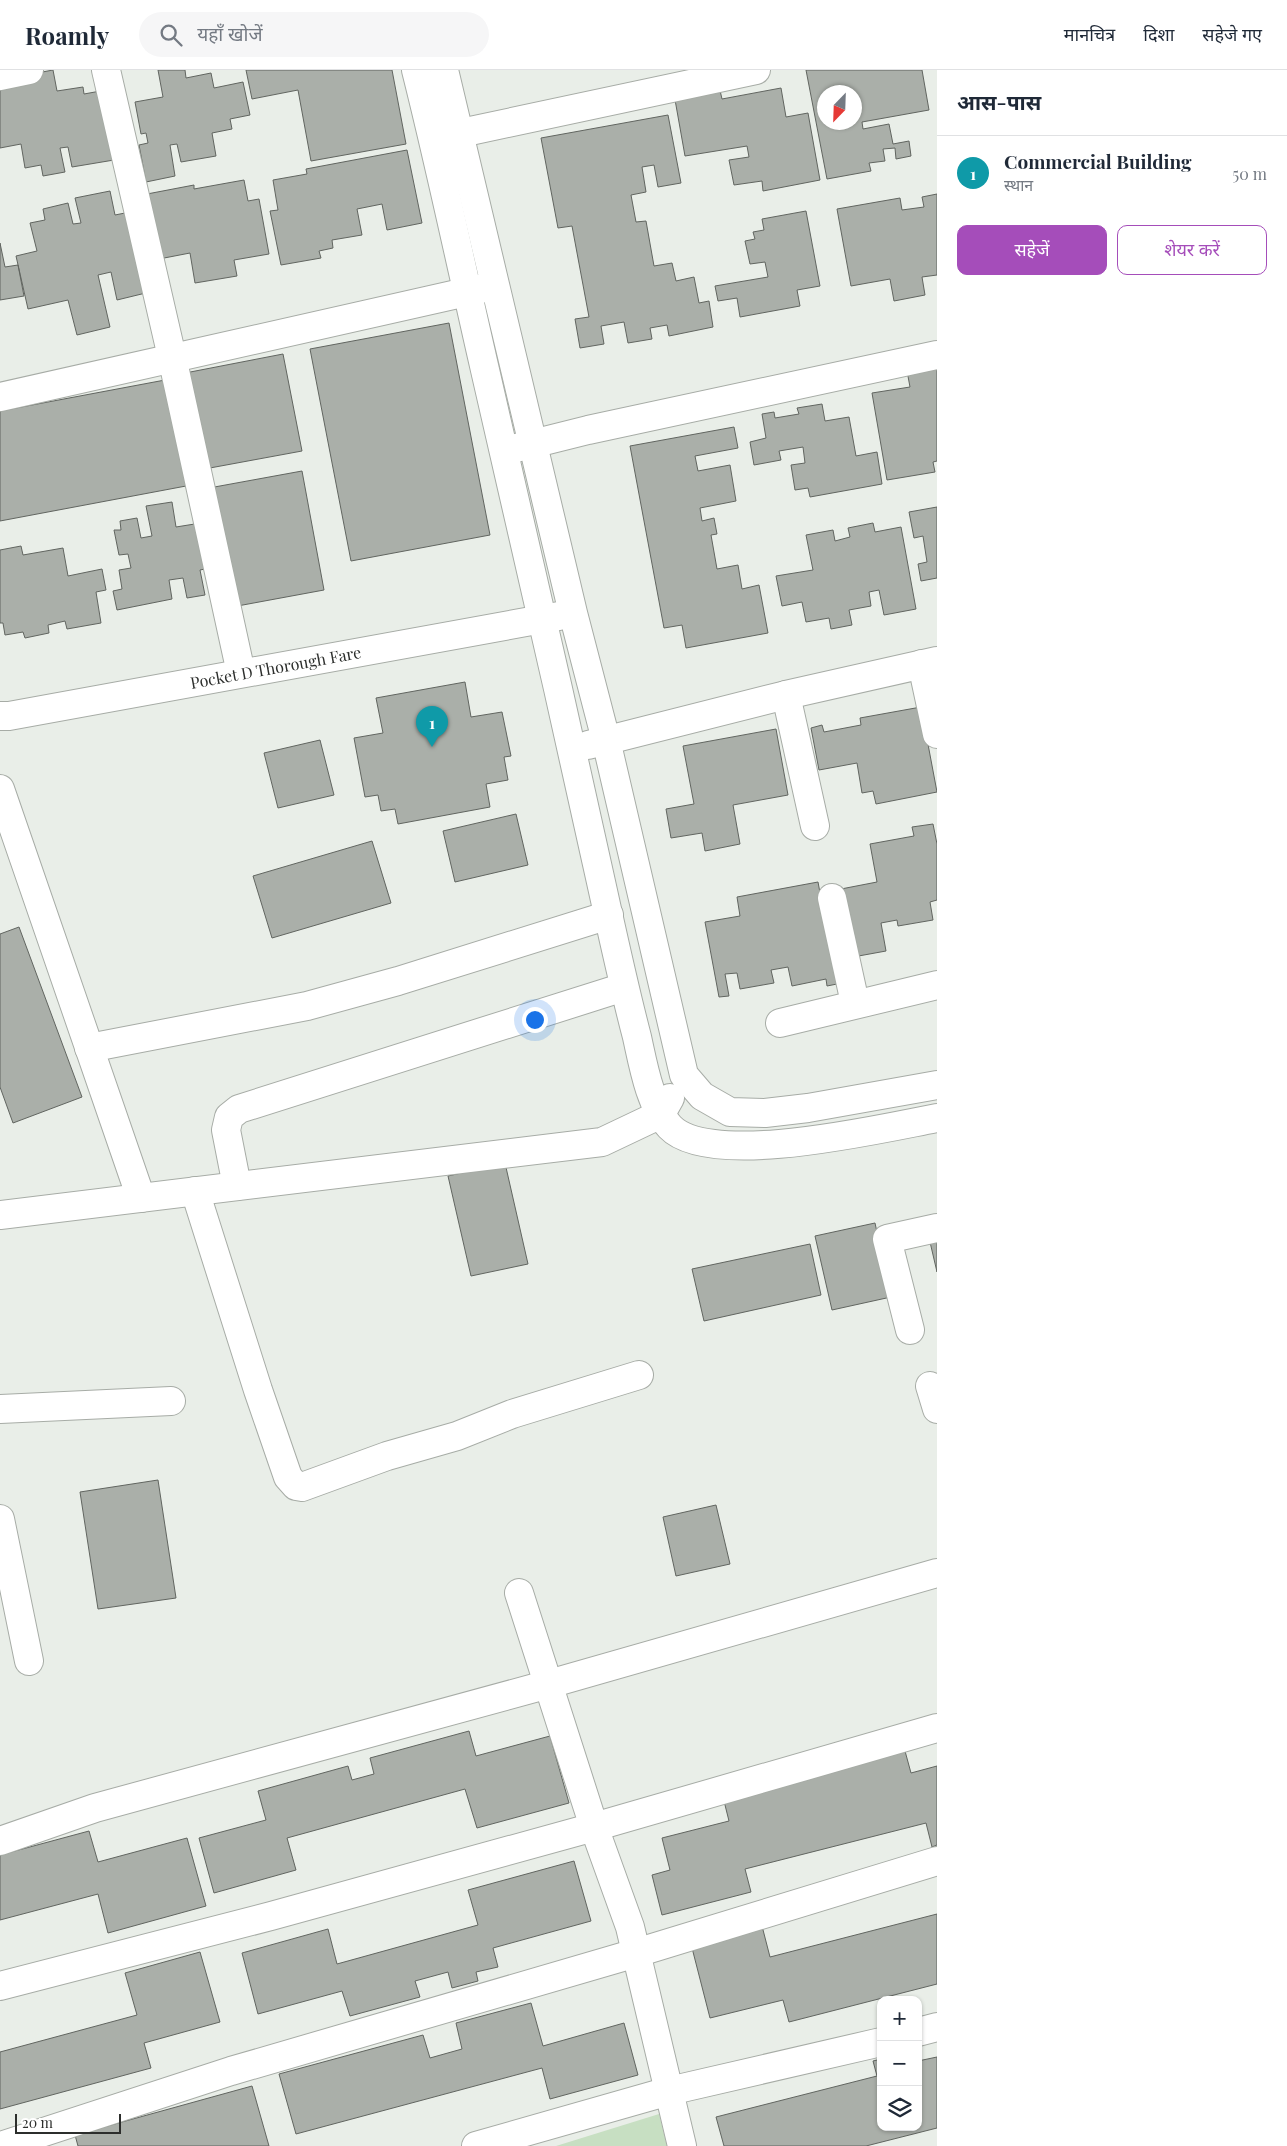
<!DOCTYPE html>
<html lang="hi">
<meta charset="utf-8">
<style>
body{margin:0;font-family:"Playfair Display","Noto Sans Devanagari",serif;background:#f6f6f7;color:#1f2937}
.controls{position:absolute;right:15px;bottom:15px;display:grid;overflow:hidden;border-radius:10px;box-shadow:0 1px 4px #0004}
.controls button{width:45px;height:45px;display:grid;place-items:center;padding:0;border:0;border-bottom:1px solid #e0e1e3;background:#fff;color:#1f2937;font:25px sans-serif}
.compass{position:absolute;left:817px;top:15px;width:45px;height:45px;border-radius:50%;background:#fff;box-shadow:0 1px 4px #0004;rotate:203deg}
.scale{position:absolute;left:15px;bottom:12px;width:106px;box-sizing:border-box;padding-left:5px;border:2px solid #2c2e2c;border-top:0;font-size:14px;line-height:18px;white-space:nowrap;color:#2c2e2c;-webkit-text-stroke:4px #fff;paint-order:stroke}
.you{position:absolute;left:534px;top:949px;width:18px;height:18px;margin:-12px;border:4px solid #fff;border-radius:50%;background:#1a73e8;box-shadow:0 0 0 8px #1a73e833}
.badge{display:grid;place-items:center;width:32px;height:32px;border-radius:50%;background:#a54dba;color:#fff;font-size:16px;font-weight:700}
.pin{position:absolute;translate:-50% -41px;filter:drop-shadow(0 1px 2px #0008)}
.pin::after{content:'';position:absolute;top:26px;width:18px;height:15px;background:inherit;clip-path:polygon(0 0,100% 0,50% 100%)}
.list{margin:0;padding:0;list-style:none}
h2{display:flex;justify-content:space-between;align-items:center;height:65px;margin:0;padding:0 20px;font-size:21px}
h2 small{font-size:16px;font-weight:400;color:#747a83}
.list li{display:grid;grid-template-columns:32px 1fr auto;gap:15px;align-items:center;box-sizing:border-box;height:75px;padding:0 20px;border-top:1px solid #e0e1e3}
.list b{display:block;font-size:19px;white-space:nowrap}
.list p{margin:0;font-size:16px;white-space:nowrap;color:#747a83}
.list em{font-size:16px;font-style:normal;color:#747a83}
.actions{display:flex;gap:10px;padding:15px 20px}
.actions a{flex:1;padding:11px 0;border:1px solid #a54dba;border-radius:10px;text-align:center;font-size:18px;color:#a54dba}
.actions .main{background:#a54dba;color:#fff}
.icon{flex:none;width:28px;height:28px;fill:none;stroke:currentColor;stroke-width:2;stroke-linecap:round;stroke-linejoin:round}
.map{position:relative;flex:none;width:937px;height:2076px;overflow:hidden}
header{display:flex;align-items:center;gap:30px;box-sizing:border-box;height:70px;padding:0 25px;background:#fff;border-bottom:1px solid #e0e1e3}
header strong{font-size:24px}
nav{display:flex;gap:28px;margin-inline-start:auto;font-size:18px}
.search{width:350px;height:45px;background:#f6f6f7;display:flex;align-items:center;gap:12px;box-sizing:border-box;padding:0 18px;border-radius:28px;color:#747a83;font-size:19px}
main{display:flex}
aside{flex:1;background:#fff}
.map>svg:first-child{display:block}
.green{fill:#c7dfc2}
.building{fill:#aaafa9;stroke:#616560;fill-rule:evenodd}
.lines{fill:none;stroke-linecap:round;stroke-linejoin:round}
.minor-casing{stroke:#a7aca6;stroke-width:30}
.minor{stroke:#fff;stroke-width:28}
.labels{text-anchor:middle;stroke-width:4;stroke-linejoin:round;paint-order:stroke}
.street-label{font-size:16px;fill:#2c2e2c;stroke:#fff}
</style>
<header>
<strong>Roamly</strong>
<div class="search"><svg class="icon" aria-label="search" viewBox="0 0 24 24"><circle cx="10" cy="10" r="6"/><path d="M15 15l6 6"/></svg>यहाँ खोजें</div>
<nav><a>मानचित्र</a><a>दिशा</a><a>सहेजे गए</a></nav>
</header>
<main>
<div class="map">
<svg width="937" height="2076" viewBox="0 0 937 2076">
<rect width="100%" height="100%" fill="#e9eee8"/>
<!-- green -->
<path class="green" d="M659 2044 667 2076H556Z"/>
<!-- building -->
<path class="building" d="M53 0 57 21 83 17 84 24 106 20 120 89 72 97 68 77 60 78 65 102 43 106 41 95 25 98 21 74 0 78V10Z
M158 0H185L186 8 211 3 214 18 243 12 250 45 230 49 232 59 212 63 216 86 181 92 177 74 170 75 175 106 146 112 139 75 148 73 146 63 141 64 135 32 163 27Z
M246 0H392L406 74 311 91 298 20 252 29Z
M806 0H922L929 40 862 52 863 59 889 54 893 74 909 71 911 86 896 89 895 78 883 79 885 91 869 93 871 101 827 109ZM824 22H854V52H824Z
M719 16 722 29 781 18 786 47 808 43 820 110 763 121 762 111 734 115 729 90 749 87 747 76 685 86 674 24Z
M668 45 681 113 658 117 654 95 642 97 646 122 631 125 636 152 646 151 654 196 672 193 676 211 694 207 699 233 709 231 713 257 669 266 667 255 650 258 652 269 628 273 624 252 601 256 604 274 580 278 575 249 589 247 572 156 558 158 541 68Z
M407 80 422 153 387 160 382 134 357 139 362 165 332 170 333 178 319 181 321 188 281 195 270 141 278 140 273 110 307 104 306 99Z
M244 110 248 131 259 129 269 184 234 190 237 206 195 213 190 183 159 189 147 124 194 115V119Z
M110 121 115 145 125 143 154 221 117 230 111 202 98 205 110 257 77 265 68 230 28 239 16 186 37 181 30 153 45 150 43 139 68 133 73 154 81 153 75 128Z
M937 124V205L922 207 925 225 894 231 890 209 851 216 837 139 900 128 902 140 924 137 922 127Z
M806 141 820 216 797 220 800 236 740 247 737 228 718 231 715 216 768 207 765 192 750 194 745 171 755 169 753 162 764 160 762 149Z
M0 173 5 197 18 195 24 226 0 230Z
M449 253 490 465 351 491 310 279Z
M283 284 302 381 199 400 180 304Z
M937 295V391L933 392 935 402 887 410 872 323 910 317 907 301Z
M165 310 186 416 0 451V341Z
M822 334 825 351 849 347 856 386 877 382 882 414 810 427 808 418 795 420 791 395 805 393 803 377 779 381 781 390 754 395 750 372 766 368 762 344 774 342 775 348 799 344 797 338Z
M734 357 738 378 695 386 698 401 730 395 736 431 700 438 702 451 714 448 717 464 711 465 717 499 738 495 742 519 759 515 768 563 686 578 682 555 664 558 630 376Z
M302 401 324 520 232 537 209 418Z
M172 432 176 457 207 452 215 497 200 500 205 525 187 528 183 508 169 510 172 529 117 540 113 521 122 519 119 500 131 498 128 484 119 485 114 460H121L120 451 137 448 141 468 152 466 146 436Z
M937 437V508L921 511 918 494 927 492 923 466 914 468 909 442Z
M873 453 875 462 901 457 916 539 884 545 879 520 869 522 871 536 849 540 852 555 831 559 829 548 806 552 802 532 782 536 776 506 813 500 806 465 833 460 835 471 850 467 848 458Z
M21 476 23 485 63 478 68 506 102 499 106 520 96 522 101 553 67 559 65 551 48 555 49 563 25 568 23 562 5 565 3 553H0V480Z
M465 612 471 647 502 642 511 686 504 687 508 710 486 714 490 737 398 754 395 739 381 741 378 725 365 727 354 668 383 663 376 628Z
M921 637 937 722 876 734 873 721 862 723 857 693 819 700 811 658 822 655 824 662 861 655 860 648Z
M776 659 788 725 733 735 740 774 705 781 702 763 671 768 666 739 694 734 683 676Z
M320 670 334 725 278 738 264 683Z
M516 744 528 795 455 812 443 761Z
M933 754 937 774V830L930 832 933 850 898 856 897 850 881 853 886 881 853 887 841 819 877 812 870 774 914 766 912 757Z
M372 771 391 833 272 868 253 806Z
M818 812 837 914 827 916 826 909 792 916 788 897 771 900 774 913 740 919 737 903 725 904 729 926 719 927 705 852 740 846 737 827Z
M19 857 82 1027 13 1053 0 1017V864Z
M505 1093 528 1194 471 1206 448 1106Z
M875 1153 891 1227 832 1240 815 1166Z
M937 1171V1202L930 1172Z
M810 1174 821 1225 704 1251 692 1199Z
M158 1410 176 1528 98 1539 80 1422Z
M716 1435 730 1494 676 1506 663 1447Z
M469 1661 476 1686 550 1666 569 1733 477 1758 465 1719 287 1768 296 1800 214 1823 199 1768 266 1750 258 1721 348 1696 352 1710 374 1704 370 1688Z
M905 1681 911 1703 937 1696V1775L932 1777 926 1753 745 1799 751 1822 662 1845 652 1805 670 1800 662 1768 729 1751 723 1727Z
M89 1761 98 1792 187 1768 206 1836 108 1863 98 1824 0 1850V1785Z
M574 1791 591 1851 493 1878 498 1897 476 1902 478 1911 452 1918 448 1902 415 1911 420 1927 350 1946 342 1921 258 1944 242 1883 328 1859 337 1894 478 1855 468 1820Z
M937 1844V1914L789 1952 783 1930 710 1948 691 1874 762 1856 770 1887Z
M200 1882 220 1952 144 1973 151 1998 0 2039V1982L137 1945 125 1903Z
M531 1933 543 1976 624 1953 638 2005 550 2029 542 1998 296 2064 279 2004 423 1965 430 1988 462 1979 456 1953Z
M937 1987V2058L866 2076H724L716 2047 877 2006 873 1991 881 1989V2057H918V1991Z
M252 2016 269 2076H78L75 2065Z"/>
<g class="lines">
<!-- minor casing -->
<g class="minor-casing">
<g id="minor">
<path d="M106 0 172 287 241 603"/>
<path d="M416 0C441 99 462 200 485 300 523 465 561 629 597 794 610 852 622 910 637 967 643 994 650 1036 670 1057 710 1099 883 1058 937 1048"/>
<path d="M444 0 573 543 606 670 684 1005 702 1026 730 1042 765 1043 808 1038 937 1015"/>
<path d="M0 6 29 0"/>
<path d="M442 67 756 0"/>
<path d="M0 327 484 218"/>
<path d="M516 378 588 360 937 285"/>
<path d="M922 594 937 664"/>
<path d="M786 625 815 756"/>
<path id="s1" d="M0 646H9L559 546"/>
<path d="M588 675 786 625 937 591"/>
<path d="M0 719 141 1128"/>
<path d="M832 828 855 933"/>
<path d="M780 953 937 915"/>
<path d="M89 978 307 936 398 911 609 845"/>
<path d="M237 1116 226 1060 229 1047 239 1039 624 917"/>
<path d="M195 1121 258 1320 288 1407 296 1416 302 1417 387 1386 457 1366 512 1344 639 1305"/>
<path d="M0 1145 602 1072 661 1044 670 1028"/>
<path d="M910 1260 887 1169 937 1158"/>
<path d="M930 1316 937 1339"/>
<path d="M0 1339 171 1331"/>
<path d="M0 1449 29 1591"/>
<path d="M519 1523 594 1757 630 1857 682 2076"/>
<path d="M0 1771 95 1738 549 1614 937 1503"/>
<path d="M0 1916 271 1846 594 1757 937 1658"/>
<path d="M918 1962 937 1957"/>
<path d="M1 2076 231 2001 636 1883 937 1791"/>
<path d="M476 2076 669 2021 881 1972"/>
</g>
</g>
<!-- minor -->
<use href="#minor" class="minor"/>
</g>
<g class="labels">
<!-- street labels -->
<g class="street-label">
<text dy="6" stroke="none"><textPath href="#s1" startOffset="280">Pocket D Thorough Fare</textPath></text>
</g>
</g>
</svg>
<div class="controls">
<button>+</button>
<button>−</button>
<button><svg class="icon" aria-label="layers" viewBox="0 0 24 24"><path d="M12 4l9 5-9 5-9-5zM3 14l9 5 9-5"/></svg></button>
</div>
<svg class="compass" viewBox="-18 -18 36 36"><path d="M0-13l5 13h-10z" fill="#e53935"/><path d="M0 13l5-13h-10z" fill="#747a83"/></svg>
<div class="scale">20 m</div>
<div class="you"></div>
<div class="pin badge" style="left:432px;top:677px;background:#0f9aa8">1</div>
</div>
<aside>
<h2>आस-पास<small></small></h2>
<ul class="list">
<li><span class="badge" style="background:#0f9aa8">1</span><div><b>Commercial Building</b><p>स्थान</p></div><em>50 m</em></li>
</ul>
<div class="actions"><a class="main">सहेजें</a><a>शेयर करें</a></div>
</aside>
</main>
